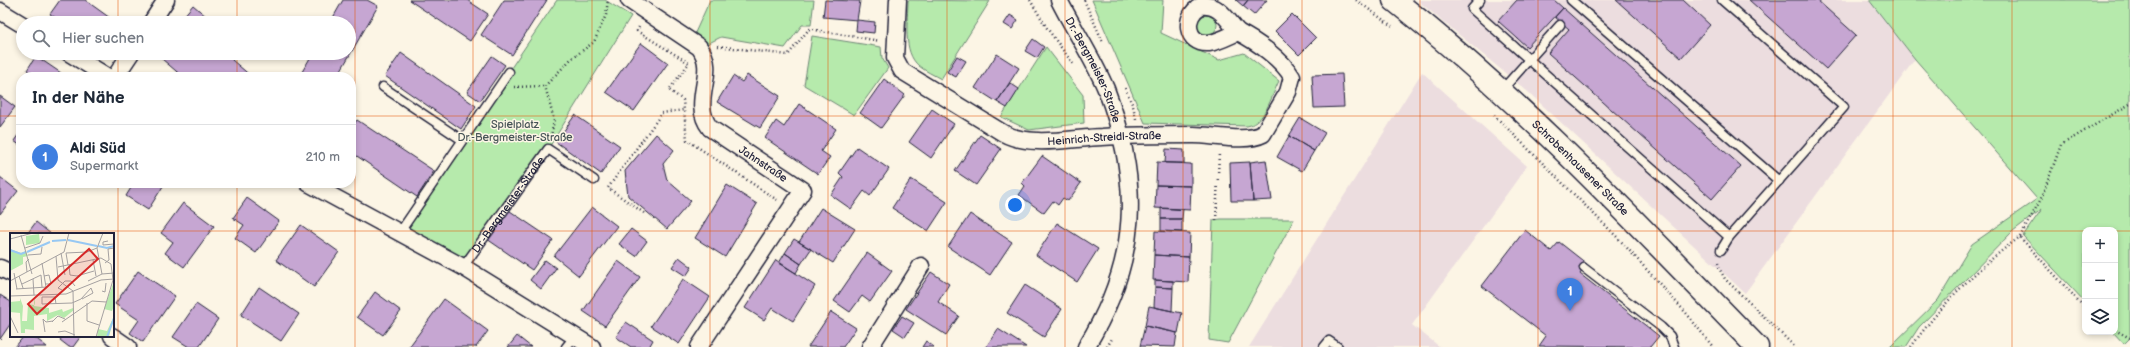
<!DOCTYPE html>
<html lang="de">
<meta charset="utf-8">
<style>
body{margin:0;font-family:"Balsamiq Sans",sans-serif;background:#f6f6f7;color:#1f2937}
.controls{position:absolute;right:12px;bottom:12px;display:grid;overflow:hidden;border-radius:8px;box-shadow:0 2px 6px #0003}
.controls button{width:36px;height:36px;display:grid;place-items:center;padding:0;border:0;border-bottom:1px solid #e0e1e3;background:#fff;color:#1f2937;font:20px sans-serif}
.you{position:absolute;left:1015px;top:205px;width:14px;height:14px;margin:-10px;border:3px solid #fff;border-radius:50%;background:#1a73e8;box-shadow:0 0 0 6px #1a73e833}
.badge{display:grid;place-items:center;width:26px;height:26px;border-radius:50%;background:#2563eb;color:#fff;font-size:13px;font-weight:700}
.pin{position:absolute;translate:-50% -33px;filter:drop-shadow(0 1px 2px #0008)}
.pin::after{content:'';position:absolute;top:21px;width:14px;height:12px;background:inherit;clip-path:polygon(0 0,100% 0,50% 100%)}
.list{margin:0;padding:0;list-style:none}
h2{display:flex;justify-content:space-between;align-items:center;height:52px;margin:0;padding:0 16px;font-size:17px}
h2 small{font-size:13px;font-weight:400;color:#747a83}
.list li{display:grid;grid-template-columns:26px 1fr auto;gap:12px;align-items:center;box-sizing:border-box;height:64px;padding:0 16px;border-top:1px solid #e0e1e3}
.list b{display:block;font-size:15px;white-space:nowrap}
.list p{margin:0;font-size:13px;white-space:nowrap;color:#747a83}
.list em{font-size:13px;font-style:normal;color:#747a83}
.icon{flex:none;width:22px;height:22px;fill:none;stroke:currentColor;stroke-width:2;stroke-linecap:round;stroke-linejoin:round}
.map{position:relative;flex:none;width:2130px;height:347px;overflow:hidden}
.search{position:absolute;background:#fff;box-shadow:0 2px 6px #0003;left:16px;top:16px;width:340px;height:44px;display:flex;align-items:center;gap:10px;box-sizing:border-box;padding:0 14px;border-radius:22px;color:#747a83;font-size:15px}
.panel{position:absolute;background:#fff;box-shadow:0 2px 6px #0003;left:16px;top:72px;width:340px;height:116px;border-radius:16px}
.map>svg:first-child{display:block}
.built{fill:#ecdddf}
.green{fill:#b6eaac;stroke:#6c8674}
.building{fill:#c6a6d2;stroke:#22223b}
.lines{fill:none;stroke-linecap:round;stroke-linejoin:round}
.service-casing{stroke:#22223b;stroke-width:11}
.minor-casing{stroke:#22223b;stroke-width:19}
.secondary-casing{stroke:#22223b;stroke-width:25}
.path{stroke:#22223b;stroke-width:2.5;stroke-dasharray:1 3;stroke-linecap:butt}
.service{stroke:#fcf5e5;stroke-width:8}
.minor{stroke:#fcf5e5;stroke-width:16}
.secondary{stroke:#fcf5e5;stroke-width:22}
.grid{fill:none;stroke:#e8590c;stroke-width:1;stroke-opacity:0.55}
.labels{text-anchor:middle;stroke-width:3;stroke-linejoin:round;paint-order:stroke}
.street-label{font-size:11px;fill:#22223b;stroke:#fcf5e5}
.park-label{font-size:11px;fill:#475457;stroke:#fcf5e5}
.inset-river{fill:none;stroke:#97c8f3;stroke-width:2}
.inset-road{fill:none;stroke:#a5a1a1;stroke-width:1}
.view{fill:#d62828;fill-opacity:0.15;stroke:#d62828;stroke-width:2}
.inset-edge{fill:none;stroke:#22223b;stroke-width:2}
</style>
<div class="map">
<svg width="2130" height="347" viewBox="0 0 2130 347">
<rect width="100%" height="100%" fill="#fcf5e5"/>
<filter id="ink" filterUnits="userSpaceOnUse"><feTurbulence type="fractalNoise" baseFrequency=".025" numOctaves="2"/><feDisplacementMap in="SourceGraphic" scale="8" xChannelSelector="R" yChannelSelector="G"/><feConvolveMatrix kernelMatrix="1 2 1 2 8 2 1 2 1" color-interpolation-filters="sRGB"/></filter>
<g filter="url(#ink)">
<!-- built -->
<path class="built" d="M1417 0H1869L1915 59 1745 293 1527 91Z
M1422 72 1527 166 1412 325 1440 347H1249Z"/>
<!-- green -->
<path class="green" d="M557 0H605L631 16 548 149 463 267 400 232Z
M710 0H814L811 25H802L785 48 721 37 707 44 694 35Z
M908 0 990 1 941 79C934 75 925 71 919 66 902 52 908 20 908 0Z
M1092 0H1163L1161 33 1219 60 1244 53 1279 81C1271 97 1265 123 1247 126L1145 123Z
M1869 0H2130V338L2124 344 2113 332H2115V230H2085V302L2023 236 2042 209 2013 231 1919 327 1906 347H1890L1938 300 1972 244 2037 199 1915 59Z
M1197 25a10 10 0 1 1 20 0a10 10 0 1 1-20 0Z
M812 36 881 47 882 58 888 68 854 115 804 85Z
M1046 47 1083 95 1084 123 1029 130 1001 117Z
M1221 219H1294L1228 343 1209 340 1213 220Z"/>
<!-- building -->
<path class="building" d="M60 0H85L117 23H63L50 14Z
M343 0H367L378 6 337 77H299L313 53H349V23H330Z
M409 0H467L488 14 470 41Z
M504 0H547L512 55 481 35Z
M825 0 860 1 857 20 823 17Z
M1236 0H1248L1243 6Z
M1248 0H1267L1254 15 1243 6Z
M1517 0H1554L1563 8 1527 47 1498 21Z
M1616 0H1683L1710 25 1681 58Z
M1749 0H1817L1856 35 1826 69Z
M193 5 214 23H178Z
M1563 8 1741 166 1712 199 1548 53 1569 29 1555 17Z
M1292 14 1316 38 1299 55 1275 31Z
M1010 15 1018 20 1012 29 1004 24Z
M857 20 875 22 874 33 856 31Z
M1033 39 1044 47 1037 58 1025 51Z
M641 43 668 63 634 111 606 92Z
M155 53H236L232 60 252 77H207L203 74 201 77H183Z
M401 53 476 106 461 129 385 76Z
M997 54 1019 68 997 102 975 88Z
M36 56 61 73 58 77H38L27 70Z
M492 56 505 65 480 101 467 92Z
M957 56 966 61 956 77 947 72Z
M1342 74 1344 107 1314 108 1312 75Z
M747 75 780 96 760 128 717 102 733 76 742 82Z
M884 79 905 95 881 128 860 113Z
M1010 83 1019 89 1007 108 997 102Z
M0 96 15 107 0 127Z
M799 104 836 129 821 151 830 157 818 174 765 138 776 121 784 127Z
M932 109 954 124 931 158 909 142Z
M575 115 620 146 601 174 556 142Z
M1300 118 1325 133 1314 151 1289 136Z
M357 120 434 171 417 197 351 152V128Z
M21 131V146L14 141Z
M656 134 674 150 663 164 667 180 691 201 667 229 628 196 625 171Z
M980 135 1001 149 976 185 955 171Z
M1289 136 1314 151 1302 171 1277 157Z
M857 147 889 169 870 196 864 191 851 209 831 195 843 177 839 173Z
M1166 149 1184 150V163H1165Z
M1042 156 1081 183 1068 201 1063 198 1058 205 1053 201 1044 213 1019 195 1025 186 1022 183Z
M1266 160 1272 200 1253 201 1250 162Z
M1157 162 1191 164V186L1156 185Z
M1250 162 1253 201H1231L1230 163Z
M0 177 18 191 0 214Z
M911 179 947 202 928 231 892 208Z
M134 183H165L148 210 126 196Z
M727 185 757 204 725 257 695 238Z
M1156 185 1191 186 1190 210 1155 208Z
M247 198 279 221 256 253 235 238 244 225 233 218Z
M183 203 214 226 184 267 165 253 173 242 161 233Z
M592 207 617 226 579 276 554 256Z
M821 208 855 229 833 263 799 242Z
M1161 208 1183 209 1182 219H1161Z
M507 209 553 240 532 270 487 239Z
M970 214 1012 242 990 275 948 247Z
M1161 219H1182V232L1161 231Z
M36 222 51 234H27Z
M1057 223 1098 249 1077 282 1036 255Z
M301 225 339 252 314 287 276 260Z
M631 229 647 241 636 256 619 244Z
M1525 230 1551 251 1559 242 1587 264 1580 274 1659 336 1650 347 1539 346 1546 336 1482 286Z
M1155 231 1190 233 1189 257 1154 255Z
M794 239 811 249 801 264 785 253Z
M785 253 801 264 796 273 779 263Z
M867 253 892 271 870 302 862 296 850 312 834 301Z
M1154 255 1189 257 1188 282 1153 280Z
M679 257 692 267 686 276 672 267Z
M545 260 556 268 541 289 530 280Z
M776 260 815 286 793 321 772 308 764 320 745 308Z
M618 261 640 277 605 326 583 311Z
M138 271 175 296 143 342 130 333 139 320 115 304Z
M931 272 949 284 938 302 959 316 946 335 906 309Z
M683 279 710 297 679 344 651 326Z
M1155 280 1173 281V288L1155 287Z
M1025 285 1062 309 1044 337 1007 313Z
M259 287 299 314 281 341 241 315Z
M1155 287 1173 288 1172 311 1154 307Z
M375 292 401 311 383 335 357 317Z
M0 295 11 302V323L0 339Z
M444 299 488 331 476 347H409Z
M196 304 218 319 199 347H189L173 337Z
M1149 306 1182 313 1178 333 1145 326Z
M831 312 856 328 843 347H808Z
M902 316 914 323 905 337 893 329Z
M626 322 653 340 649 347H631L616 337Z
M1145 326 1177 333 1175 347 1140 346Z
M998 329 1026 347H986Z
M24 336H33L47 347H15Z
M63 336H81L73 347H69L60 340Z
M517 336 531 347H508Z
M926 341 934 347H922Z"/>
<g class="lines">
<!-- service casing -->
<g class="service-casing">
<g id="service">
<path d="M1480 0 1472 9 1729 237"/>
<path d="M1571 0 1779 181"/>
<path d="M383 87 462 140"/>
<path d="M1501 91 1560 25"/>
<path d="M400 232 509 72"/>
<path d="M1721 250 1729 237 1844 107 1722 0"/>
<path id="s1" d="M463 267 548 149 594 180"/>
<path d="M1584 268 1661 327 1670 336 1674 347"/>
<path d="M566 347 575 336"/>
<path d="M1324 347 1329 341 1338 347"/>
</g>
</g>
<!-- minor casing -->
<g class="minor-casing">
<g id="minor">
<path id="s2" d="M629 0 699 47C719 72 689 101 710 128L803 190 699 347"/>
<path id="s3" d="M898 0 895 58 902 71 1003 133C1030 148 1071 138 1102 137 1132 135 1163 135 1194 135 1213 135 1246 143 1263 134L1288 92 1292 77C1282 59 1257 42 1238 32"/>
<path id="s4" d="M1059 0C1074 30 1093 58 1106 89 1142 183 1139 261 1086 347"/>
<path d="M1201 6C1220 4 1227 20 1238 32 1229 36 1218 42 1209 43 1186 45 1182 16 1201 6Z"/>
<path d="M0 11 23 25"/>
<path d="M151 23 166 0"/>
<path d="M69 53 108 77"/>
<path d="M115 77 131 53"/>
<path d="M308 183 463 267 592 347"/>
<path d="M0 268 11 273"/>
<path d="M112 336 128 347"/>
<path d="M870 347 921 266"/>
</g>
</g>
<!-- secondary casing -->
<g class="secondary-casing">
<g id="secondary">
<path id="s5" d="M1394 0C1526 104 1640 227 1757 347"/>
</g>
</g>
<!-- path -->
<path class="path" d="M1030 0 1047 28 1073 64
M1084 0 1103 42
M1356 0 1392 26
M639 27 637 31 689 63 669 90 683 100 687 140 777 200
M718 46 788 55 809 29 880 41
M514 87 545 86
M1125 88 1133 106 1136 119
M1494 115 1618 238 1687 314 1713 347
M551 137 554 120 545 86 571 59 594 42 606 15 608 0
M644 213 608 188 662 113 684 110
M1216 220 1219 153
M2020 237 2041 199 2061 145 2130 104
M1718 263 1720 270 1725 279 1795 347
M2115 330 2130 338
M1107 347 1113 337
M1911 347C1942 304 1977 268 2020 237L2085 308"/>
<!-- service -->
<use href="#service" class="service"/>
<!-- minor -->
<use href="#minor" class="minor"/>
<!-- secondary -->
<use href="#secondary" class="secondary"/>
</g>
</g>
<!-- grid -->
<path class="grid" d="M118 0V23M237 0V23M355 0V347M473 0V347M592 0V347M710 0V347M828 0V347M947 0V347M1065 0V347M1183 0V347M1302 0V347M1420 0V347M1538 0V347M1657 0V347M1775 0V347M1893 0V347M2012 0V347M118 53V77M237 53V77M0 116H21M351 116H2130M118 183V347M237 183V347M0 231H2085M2115 231H2130"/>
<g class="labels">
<!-- street labels -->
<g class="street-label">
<text dy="4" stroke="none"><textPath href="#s4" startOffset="78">Dr.-Bergmeister-Straße</textPath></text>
<text dy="4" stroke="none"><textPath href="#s3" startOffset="294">Heinrich-Streidl-Straße</textPath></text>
<text dy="4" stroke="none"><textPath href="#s2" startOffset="233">Jahnstraße</textPath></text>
<text dy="4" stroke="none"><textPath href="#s5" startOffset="251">Schrobenhausener Straße</textPath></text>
<text dy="4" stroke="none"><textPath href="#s1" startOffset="77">Dr.-Bergmeister-Straße</textPath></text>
</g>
<!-- park labels -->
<g class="park-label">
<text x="515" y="128">Spielplatz<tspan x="515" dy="13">Dr.-Bergmeister-Straße</tspan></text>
</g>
</g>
<!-- overview -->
<g transform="translate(10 233)">
<rect width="104" height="104" fill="#fcf5e5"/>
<path d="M29 1 30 10 16 12V3ZM0 16 11 20 16 18 18 23 13 24V31L0 38ZM104 48V73L102 78 94 76ZM24 64 25 70 24 73 39 75V80L52 76 53 79 63 75 64 77 54 85 48 82 37 88V81L24 83V97L15 96V100H11L10 80 0 79V69L10 68V65L13 73 12 88H17L18 71 24 72ZM104 83 99 104H87L88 96 97 98Z" fill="#b6eaac"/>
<path class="inset-river" d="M58 7 87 13M42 8 56 7M88 13 97 15 104 13M0 17 11 21 16 19M17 19 40 9M97 104 104 85"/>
<path class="inset-road" d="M11 2 22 41M0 6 23 0M98 8 93 9V12L104 11M15 15 30 10 33 3M51 20 55 42M56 20 77 19 87 15M56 20 58 32M18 22 31 21 32 14M46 23 48 47 63 58 64 104M83 27 86 43M32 30 36 54M95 30 99 27 98 16 104 15M59 32 60 42 67 43 84 38M48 34 91 25 101 31 103 47 86 104M17 39 16 29 19 26M4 40 7 56M92 41 87 15 93 0M9 43 13 55M34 43 39 42 41 51H35M23 46 24 62M0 48 54 19 59 0M78 48 92 41 104 40M12 51 31 42 32 54M6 56 37 54M52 57 48 55 55 48H61L65 53M92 58 95 59 96 50M0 63 56 61 91 47 104 46M32 64V71L62 70 71 66 81 55 83 60 72 66M32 64H45L46 71M77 70V88L89 92M0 83 8 100M42 89 48 83 55 86M52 89 82 68 96 69M35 99 33 86 36 89 43 88M48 99 55 98 65 102"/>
<path class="view" d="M79 16 88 26 27 81 18 71Z"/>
<rect width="104" height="104" class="inset-edge"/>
</g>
</svg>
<div class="controls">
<button>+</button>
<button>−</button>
<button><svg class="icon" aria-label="layers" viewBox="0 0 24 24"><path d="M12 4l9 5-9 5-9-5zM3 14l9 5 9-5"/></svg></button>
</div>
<div class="you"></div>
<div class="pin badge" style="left:1570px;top:311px;background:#3f7fe0">1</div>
<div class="search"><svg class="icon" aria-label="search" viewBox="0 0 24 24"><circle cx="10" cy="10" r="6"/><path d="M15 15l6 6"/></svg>Hier suchen</div>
<section class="panel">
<h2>In der Nähe<small></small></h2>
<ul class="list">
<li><span class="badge" style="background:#3f7fe0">1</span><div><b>Aldi Süd</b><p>Supermarkt</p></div><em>210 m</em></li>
</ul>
</section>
</div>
